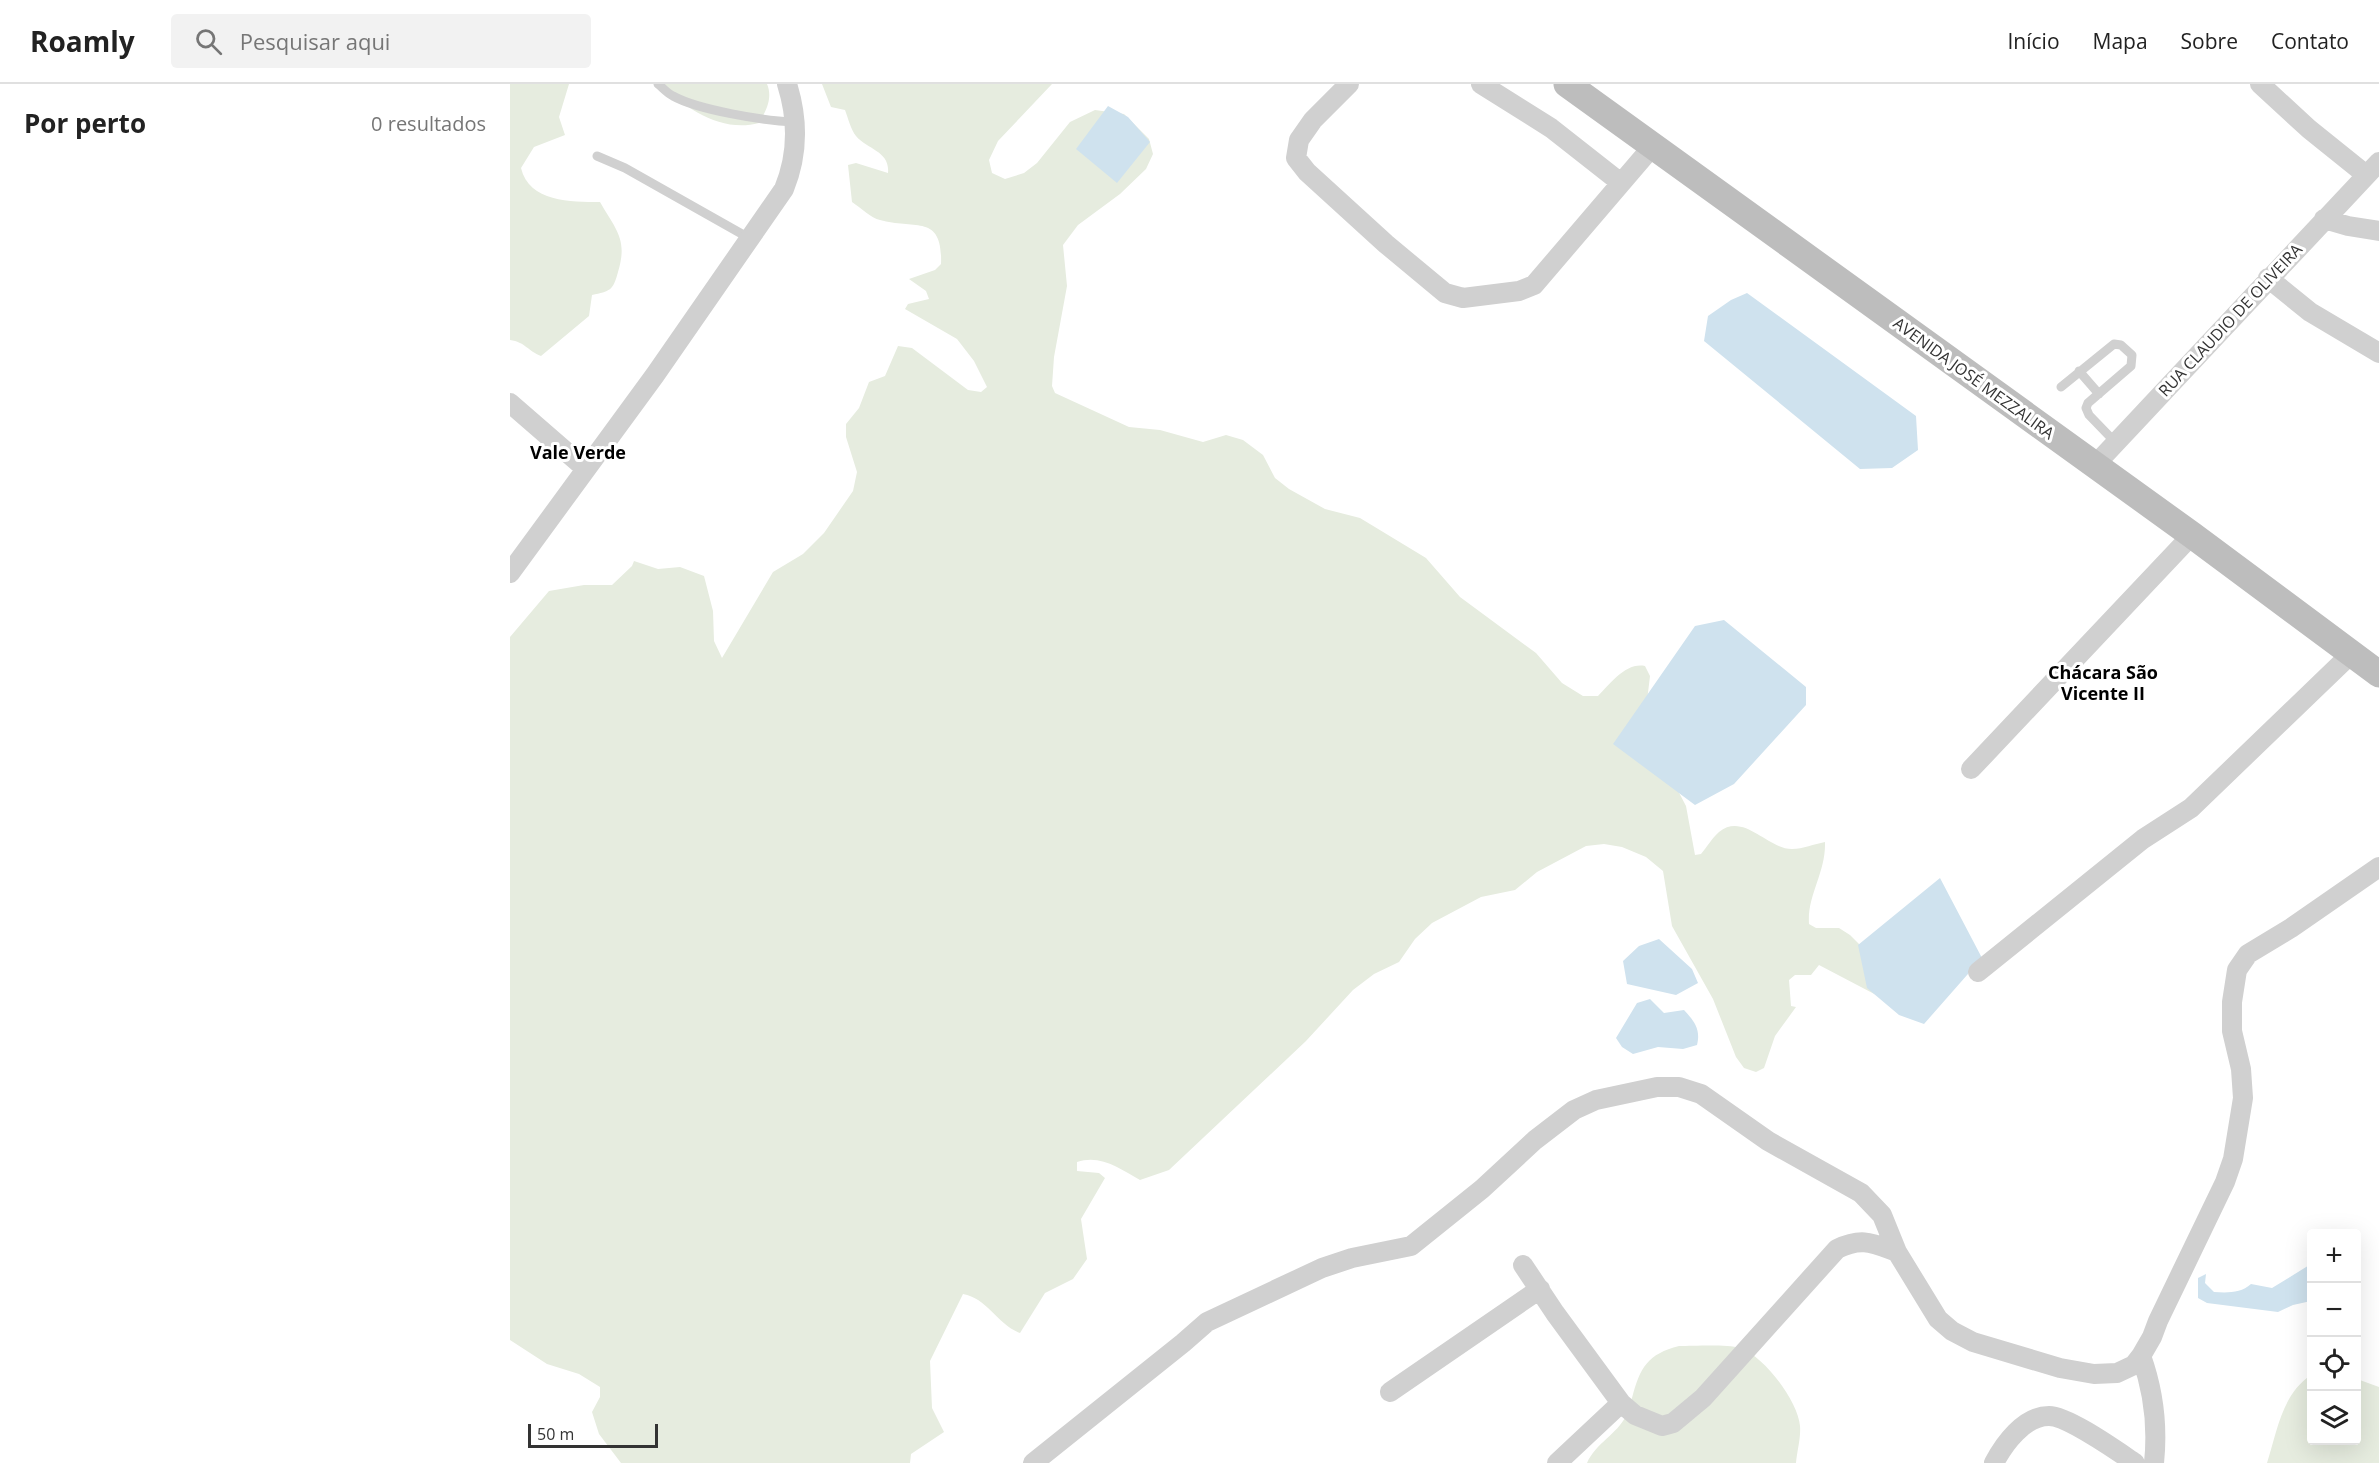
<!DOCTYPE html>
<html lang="pt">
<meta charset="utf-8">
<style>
body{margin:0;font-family:"Open Sans",sans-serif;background:#f2f2f2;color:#222}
.controls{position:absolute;right:18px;bottom:18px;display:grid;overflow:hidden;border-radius:6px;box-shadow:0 6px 24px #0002}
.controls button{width:54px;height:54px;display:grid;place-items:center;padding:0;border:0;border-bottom:2px solid #e0e0e0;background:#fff;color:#222;font:30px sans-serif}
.scale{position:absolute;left:18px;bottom:15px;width:130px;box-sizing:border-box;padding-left:6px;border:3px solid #333;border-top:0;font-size:16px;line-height:21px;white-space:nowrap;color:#333;-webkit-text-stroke:4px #fff;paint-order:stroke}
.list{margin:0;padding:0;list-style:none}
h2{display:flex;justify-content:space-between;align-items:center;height:78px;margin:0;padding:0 24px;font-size:26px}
h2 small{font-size:20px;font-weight:400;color:#767676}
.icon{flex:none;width:33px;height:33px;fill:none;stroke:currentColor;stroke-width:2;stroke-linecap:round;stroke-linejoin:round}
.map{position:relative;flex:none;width:1869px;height:1379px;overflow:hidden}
header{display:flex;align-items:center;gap:36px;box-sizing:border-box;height:84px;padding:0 30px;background:#fff;border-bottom:2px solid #e0e0e0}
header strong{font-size:28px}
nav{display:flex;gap:33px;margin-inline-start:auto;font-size:21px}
.search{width:420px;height:54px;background:#f2f2f2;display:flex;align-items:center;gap:15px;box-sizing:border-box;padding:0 21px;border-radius:6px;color:#767676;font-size:22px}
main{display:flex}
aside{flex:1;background:#fff}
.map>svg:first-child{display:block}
.green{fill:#e6ecdf}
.water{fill:#cfe2ee}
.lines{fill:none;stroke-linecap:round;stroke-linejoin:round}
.service{stroke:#d0d0d0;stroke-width:9}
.minor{stroke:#d0d0d0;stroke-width:20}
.secondary{stroke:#bdbdbd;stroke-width:27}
.labels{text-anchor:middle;stroke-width:6;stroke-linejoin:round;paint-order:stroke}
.street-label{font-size:16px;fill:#333;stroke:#fff}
.neighbourhood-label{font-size:18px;font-weight:bold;fill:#000;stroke:#fff}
</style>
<header>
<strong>Roamly</strong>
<div class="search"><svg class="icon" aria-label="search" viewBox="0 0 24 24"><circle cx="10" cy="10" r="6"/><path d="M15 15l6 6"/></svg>Pesquisar aqui</div>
<nav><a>Início</a><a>Mapa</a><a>Sobre</a><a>Contato</a></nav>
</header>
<main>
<aside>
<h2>Por perto<small>0 resultados</small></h2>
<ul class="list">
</ul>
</aside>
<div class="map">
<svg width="1869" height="1379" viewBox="0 0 1869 1379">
<rect width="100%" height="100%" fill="#fff"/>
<!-- green -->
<path class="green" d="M0 0H59L49 33 55 51 24 63 11 84C19 118 61 118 90 118 106 146 118 155 108 188 103 207 100 207 82 211L79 232 31 272C18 267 15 258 0 256Z
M150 0H257C263 14 256 27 249 39 212 49 176 25 150 0Z
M312 0H542L488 57 479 76 482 89 495 95 514 89 527 79 560 38 585 26 614 30 639 55 643 70 636 85 610 110 568 141 553 161 557 202 544 273 542 302 545 309 619 343 650 346 693 358 716 351 733 356 753 371 765 394 779 405 815 425 850 434 916 474 950 513 1026 569 1052 599 1073 612H1088C1100 600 1116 578 1135 582L1140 592 1134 642 1176 722 1185 771 1191 770C1197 763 1202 754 1209 748 1234 728 1257 765 1282 765 1293 765 1304 760 1315 758 1316 789 1297 811 1299 840L1306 844H1329L1340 851 1363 874 1370 913 1309 881 1301 891H1285L1279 896 1281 922 1286 923 1265 952 1254 984 1246 988 1234 984 1226 973 1203 915 1162 842 1153 787 1136 773 1112 763 1094 760 1076 762 1027 788 1005 806 971 813 922 839 905 855 889 878 864 890 843 906 796 957 659 1086 630 1096C610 1085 591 1070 567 1078V1087L589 1089 595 1094 571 1135 577 1175 563 1195 535 1209 510 1249C488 1241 477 1214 453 1210L420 1277 422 1324 434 1348 401 1370 400 1379H111L89 1350 82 1328 90 1313V1303L69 1290 37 1280 0 1256V553L39 507 74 501H102L122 482 124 477 148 485 170 483 194 492 203 527 204 557 212 574 263 488 293 470 314 449 343 407 347 388 336 353V340L349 324 359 298 375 292 388 262 402 264 458 306 471 308 477 303 464 277 447 255 395 225 398 220 419 215 416 207 399 195 425 186 431 180C433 129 405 146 370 136 361 134 351 124 342 118L338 81 346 79 378 89C380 67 358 66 346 52 341 46 338 34 335 26L321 23Z
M1169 1262C1184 1262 1217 1260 1230 1264 1254 1272 1288 1317 1290 1342 1291 1354 1287 1367 1286 1379H1077C1086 1359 1107 1350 1116 1332 1119 1327 1120 1319 1122 1314 1130 1283 1138 1270 1169 1262Z
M1801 1291 1802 1356H1846L1847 1295 1869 1303V1379H1757C1767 1348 1772 1310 1801 1291Z"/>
<!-- water -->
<path class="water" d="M598 22 618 33 640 58 607 99 566 65Z
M1237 209 1406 332 1408 366 1382 384 1350 385 1194 257 1198 232 1221 216Z
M1214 536 1296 603V621L1224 700 1185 721 1103 660 1185 542Z
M1430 794 1472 874 1414 940 1389 931 1357 904 1348 861Z
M1149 855 1182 885 1188 899 1166 911 1117 900 1113 877 1129 862Z
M1140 915 1154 929 1174 926C1184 937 1191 945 1187 961L1173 965 1148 963 1123 970 1112 963 1106 954 1127 919Z
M1801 1180V1217L1783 1221 1768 1228 1697 1219 1688 1214V1194L1696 1190 1695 1199 1704 1208C1718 1209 1731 1209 1741 1200L1762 1204Z"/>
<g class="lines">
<!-- service -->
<path class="service" d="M148 0C153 4 157 9 163 12 188 26 255 37 284 38
M87 72 115 84 239 154
M1569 287 1589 310
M1551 303 1604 260 1611 261 1622 271 1621 282 1578 319 1576 324 1579 331 1606 359"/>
<!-- minor -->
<path class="minor" d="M839 0 803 36 789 56 786 74 797 88 876 160 935 209 953 214 1009 207 1024 201 1142 63
M971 0 1041 44 1111 99
M1750 0 1799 45 1855 90
M1814 135 1838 142 1869 147
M1758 194 1800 228 1869 269
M0 319 76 385
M1585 381 1869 78
M0 489 145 291 274 105C288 71 288 35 277 0
M1461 685 1682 451
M1468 888 1633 755 1681 724 1841 570
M1013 1181 1045 1229 1111 1319 1125 1331 1152 1342 1163 1339 1193 1314 1327 1165C1352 1153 1362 1159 1387 1168
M1631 1272C1644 1308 1648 1341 1644 1379
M880 1308 1030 1205
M523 1379 673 1259 697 1238 812 1184 842 1174 901 1162 972 1105 1025 1056 1064 1026 1086 1016 1147 1003H1169L1191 1010 1258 1057 1351 1109 1372 1131 1387 1168 1428 1235 1442 1247 1463 1258 1550 1284 1584 1290 1607 1289 1624 1281 1631 1272 1642 1253 1648 1237 1715 1098 1723 1075 1733 1014 1731 985 1722 947V918L1727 886 1738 870 1781 844 1869 783
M1047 1379 1111 1319
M1484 1379C1494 1360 1514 1332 1539 1332 1558 1332 1607 1367 1625 1379"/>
<!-- secondary -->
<path class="secondary" d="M1057 0 1682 451 1869 590"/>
</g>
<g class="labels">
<!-- street labels -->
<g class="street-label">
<text transform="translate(1720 236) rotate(-47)" y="6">RUA CLAUDIO DE OLIVEIRA</text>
<text transform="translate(1464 294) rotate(36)" y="6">AVENIDA JOSÉ MEZZALIRA</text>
</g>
<!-- neighbourhood labels -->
<g class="neighbourhood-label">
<text x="68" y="375">Vale Verde</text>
<text x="1593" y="595">Chácara São<tspan x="1593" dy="21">Vicente II</tspan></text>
</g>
</g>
</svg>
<div class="controls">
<button>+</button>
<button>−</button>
<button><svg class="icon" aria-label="locate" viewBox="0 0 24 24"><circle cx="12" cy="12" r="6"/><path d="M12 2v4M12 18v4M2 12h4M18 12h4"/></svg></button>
<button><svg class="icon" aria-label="layers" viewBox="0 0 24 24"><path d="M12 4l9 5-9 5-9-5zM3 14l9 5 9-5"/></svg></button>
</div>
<div class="scale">50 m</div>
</div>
</main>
